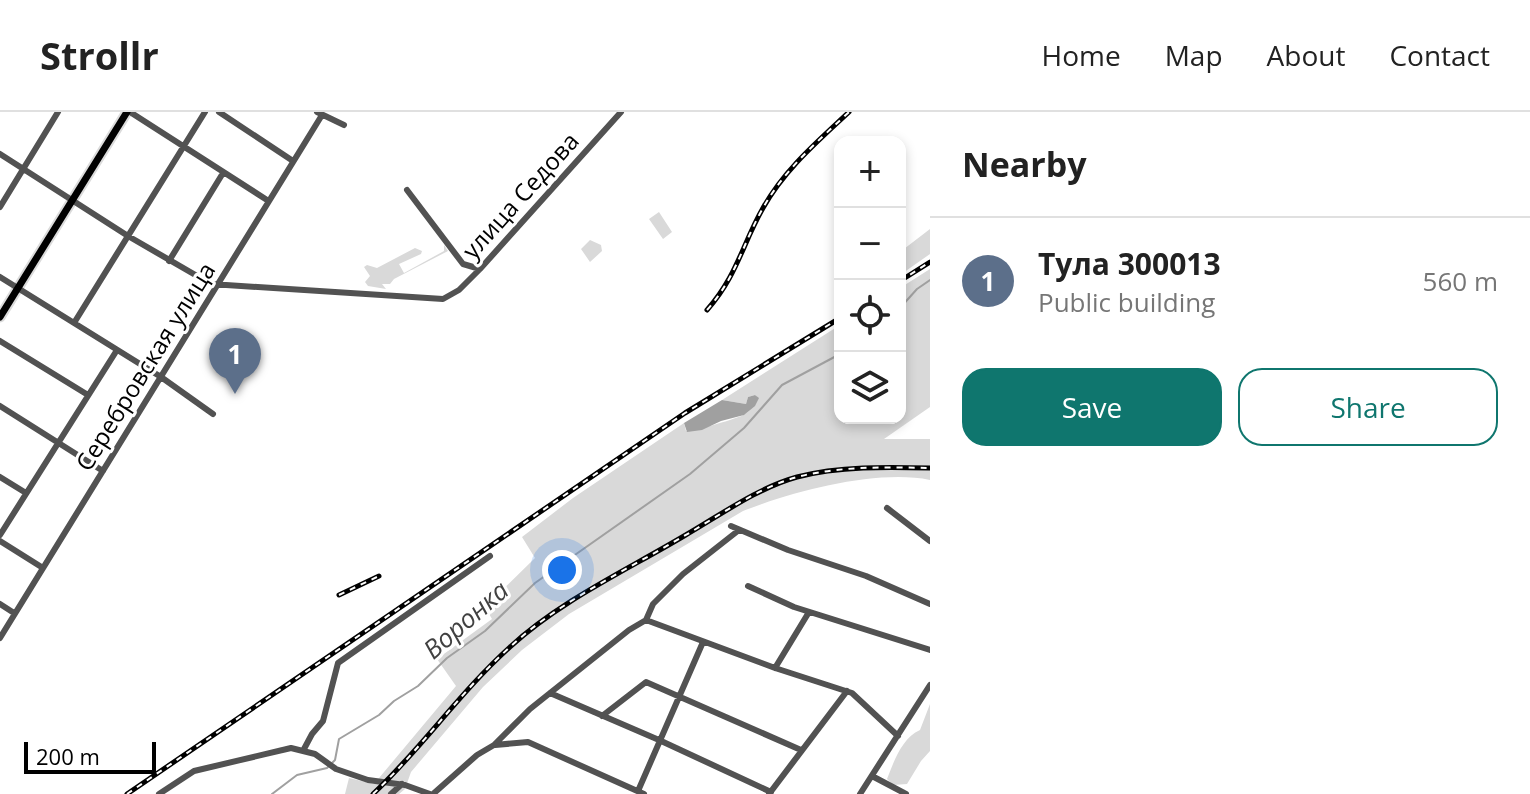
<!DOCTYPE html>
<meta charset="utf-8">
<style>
body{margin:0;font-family:"Open Sans",sans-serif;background:#f2f2f2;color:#222}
.controls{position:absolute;right:24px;top:24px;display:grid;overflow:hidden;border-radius:16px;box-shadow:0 4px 12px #0003}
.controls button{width:72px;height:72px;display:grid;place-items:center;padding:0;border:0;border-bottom:2px solid #e0e0e0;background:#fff;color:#222;font:40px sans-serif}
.scale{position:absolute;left:24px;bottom:20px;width:132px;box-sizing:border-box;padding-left:8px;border:4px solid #000;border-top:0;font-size:22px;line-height:28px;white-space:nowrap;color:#000;-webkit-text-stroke:6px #fff;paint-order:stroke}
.you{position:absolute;left:562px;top:458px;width:28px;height:28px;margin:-20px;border:6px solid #fff;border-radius:50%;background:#1a73e8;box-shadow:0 0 0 12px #1a73e833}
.badge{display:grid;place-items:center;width:52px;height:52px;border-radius:50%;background:#0f766e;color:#fff;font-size:26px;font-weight:700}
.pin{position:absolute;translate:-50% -66px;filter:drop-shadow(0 2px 4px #0008)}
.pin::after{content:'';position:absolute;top:42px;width:28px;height:24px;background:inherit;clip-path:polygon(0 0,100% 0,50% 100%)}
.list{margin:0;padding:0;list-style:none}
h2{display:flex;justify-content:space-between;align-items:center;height:104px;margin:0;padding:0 32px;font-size:34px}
h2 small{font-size:26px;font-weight:400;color:#767676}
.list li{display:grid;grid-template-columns:52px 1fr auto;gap:24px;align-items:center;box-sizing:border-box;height:128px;padding:0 32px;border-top:2px solid #e0e0e0}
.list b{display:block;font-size:30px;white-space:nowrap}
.list p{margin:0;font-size:26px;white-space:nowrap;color:#767676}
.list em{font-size:26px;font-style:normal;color:#767676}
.actions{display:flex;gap:16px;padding:24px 32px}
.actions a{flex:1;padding:18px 0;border:2px solid #0f766e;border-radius:24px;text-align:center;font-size:28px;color:#0f766e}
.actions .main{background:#0f766e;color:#fff}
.icon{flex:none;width:44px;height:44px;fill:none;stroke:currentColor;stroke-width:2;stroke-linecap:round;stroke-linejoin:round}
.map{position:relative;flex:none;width:930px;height:682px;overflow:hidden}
header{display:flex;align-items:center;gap:48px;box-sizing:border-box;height:112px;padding:0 40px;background:#fff;border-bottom:2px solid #e0e0e0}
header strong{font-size:38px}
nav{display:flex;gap:44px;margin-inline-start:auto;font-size:28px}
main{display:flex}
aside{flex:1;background:#fff}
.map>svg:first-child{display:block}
.green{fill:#d9d9d9}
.water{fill:#a0a0a0}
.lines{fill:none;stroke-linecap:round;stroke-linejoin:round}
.stream{stroke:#a0a0a0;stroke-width:2}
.major-casing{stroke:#dbdbdb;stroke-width:11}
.minor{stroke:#525252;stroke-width:6}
.major{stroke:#000;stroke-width:7}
.rail-casing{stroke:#000;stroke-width:5}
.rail{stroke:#fff;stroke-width:2;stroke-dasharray:6;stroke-linecap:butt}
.labels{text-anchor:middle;stroke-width:6;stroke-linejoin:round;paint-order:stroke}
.street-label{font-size:24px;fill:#000;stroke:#fff}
.water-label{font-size:26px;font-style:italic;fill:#414141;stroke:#fff}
</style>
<header>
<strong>Strollr</strong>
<nav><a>Home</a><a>Map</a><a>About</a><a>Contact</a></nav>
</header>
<main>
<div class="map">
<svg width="930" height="682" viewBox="0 0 930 682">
<rect width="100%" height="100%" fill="#fff"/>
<!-- green -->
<path class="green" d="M659 100 672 120 663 127 649 107Z
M930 117V142L900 163V140Z
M590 128 601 133 602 139 590 150 581 137Z
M444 133 448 139 394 167 390 172H382L386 177 368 174 365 170 370 164 364 155 367 153 377 156 415 136 422 139 421 142 399 152 404 161 444 139Z
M930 157V295L884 327H930V368C878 357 793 379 743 399L569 502 522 538 483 575 411 660 405 677 399 682H345L349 666 374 672 456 574 437 547 492 507 485 495 535 446 522 425 573 386 684 311 686 319C694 319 740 306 745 302 750 299 755 291 758 286L755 283 748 285 746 292 722 288 840 213V306H900V176Z
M930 592V639L921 649 907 672 893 673 887 667C894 649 902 626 920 618Z"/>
<!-- water -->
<path class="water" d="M755 283 759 286 755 294 744 303 721 309 702 318 687 320 684 311 722 288 746 292 748 285Z"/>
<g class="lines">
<!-- stream -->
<path class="stream" d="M900 196 917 177 930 168
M272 682 297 663 327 656 335 648 339 627 379 603 394 589 418 574 447 546 485 519 535 471 690 362 744 316 782 273 840 242"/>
<!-- major casing -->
<g class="major-casing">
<path id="major" d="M0 205 127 0"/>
</g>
<!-- minor -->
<path class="minor" d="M130 0 267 88
M219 0 293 49
M317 0 344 13
M0 42 128 124 211 172 443 187 459 178 480 157 621 0
M407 78 463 152 480 157
M0 95 58 0
M169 149 223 61
M0 165 161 265 213 302
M74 211 205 0
M0 229 88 283
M0 294 103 359
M0 365 26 381
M887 396 930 429
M731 414 788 438 866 464 930 492
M0 423 117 238
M0 429 43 456
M748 474 794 495 930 538
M0 492 14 501
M646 508 775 556 852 581 898 624
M0 526 322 3
M775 556 809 500
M550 581 659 628 771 680
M602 604 646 570 801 638
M495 633 528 630 644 682
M304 637 312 622 323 609 338 551 490 444
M872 664 906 682
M638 679 703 530
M159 682 194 659 291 636 315 642 336 657 368 668 405 673 430 682
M391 682 402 672
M433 682 477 643 494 633 530 597 629 518 646 508 653 492 683 462 739 418
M769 682 847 579
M860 682 930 573"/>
<!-- major -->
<use href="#major" class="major"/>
<!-- rail casing -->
<g class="rail-casing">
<path id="rail" d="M900 169 930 150
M707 198C737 164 742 133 763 96 785 57 817 30 849 0
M339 483 379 464
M127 682 685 301 840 206
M373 682C422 636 460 580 510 535 560 489 625 459 684 424 719 404 757 376 797 365 839 354 887 355 930 356"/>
</g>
<!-- rail -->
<use href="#rail" class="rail"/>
</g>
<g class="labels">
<!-- street labels -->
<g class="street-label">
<text transform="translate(521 84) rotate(-48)" y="8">улица Седова</text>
<text transform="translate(146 255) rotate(-58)" y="8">Серебровская улица</text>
</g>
<!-- water labels -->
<g class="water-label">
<text transform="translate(466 508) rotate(-41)" y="9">Воронка</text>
</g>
</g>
</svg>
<div class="controls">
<button>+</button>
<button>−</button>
<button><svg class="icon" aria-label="locate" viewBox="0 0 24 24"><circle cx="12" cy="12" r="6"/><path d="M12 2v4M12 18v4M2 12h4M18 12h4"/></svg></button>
<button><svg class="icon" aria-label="layers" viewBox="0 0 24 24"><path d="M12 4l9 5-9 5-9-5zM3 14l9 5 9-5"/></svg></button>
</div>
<div class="scale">200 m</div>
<div class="you"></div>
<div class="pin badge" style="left:235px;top:282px;background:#5c6f8a">1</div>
</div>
<aside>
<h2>Nearby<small></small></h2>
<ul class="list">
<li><span class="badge" style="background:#5c6f8a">1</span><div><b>Тула 300013</b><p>Public building</p></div><em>560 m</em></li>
</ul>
<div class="actions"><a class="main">Save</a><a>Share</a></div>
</aside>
</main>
